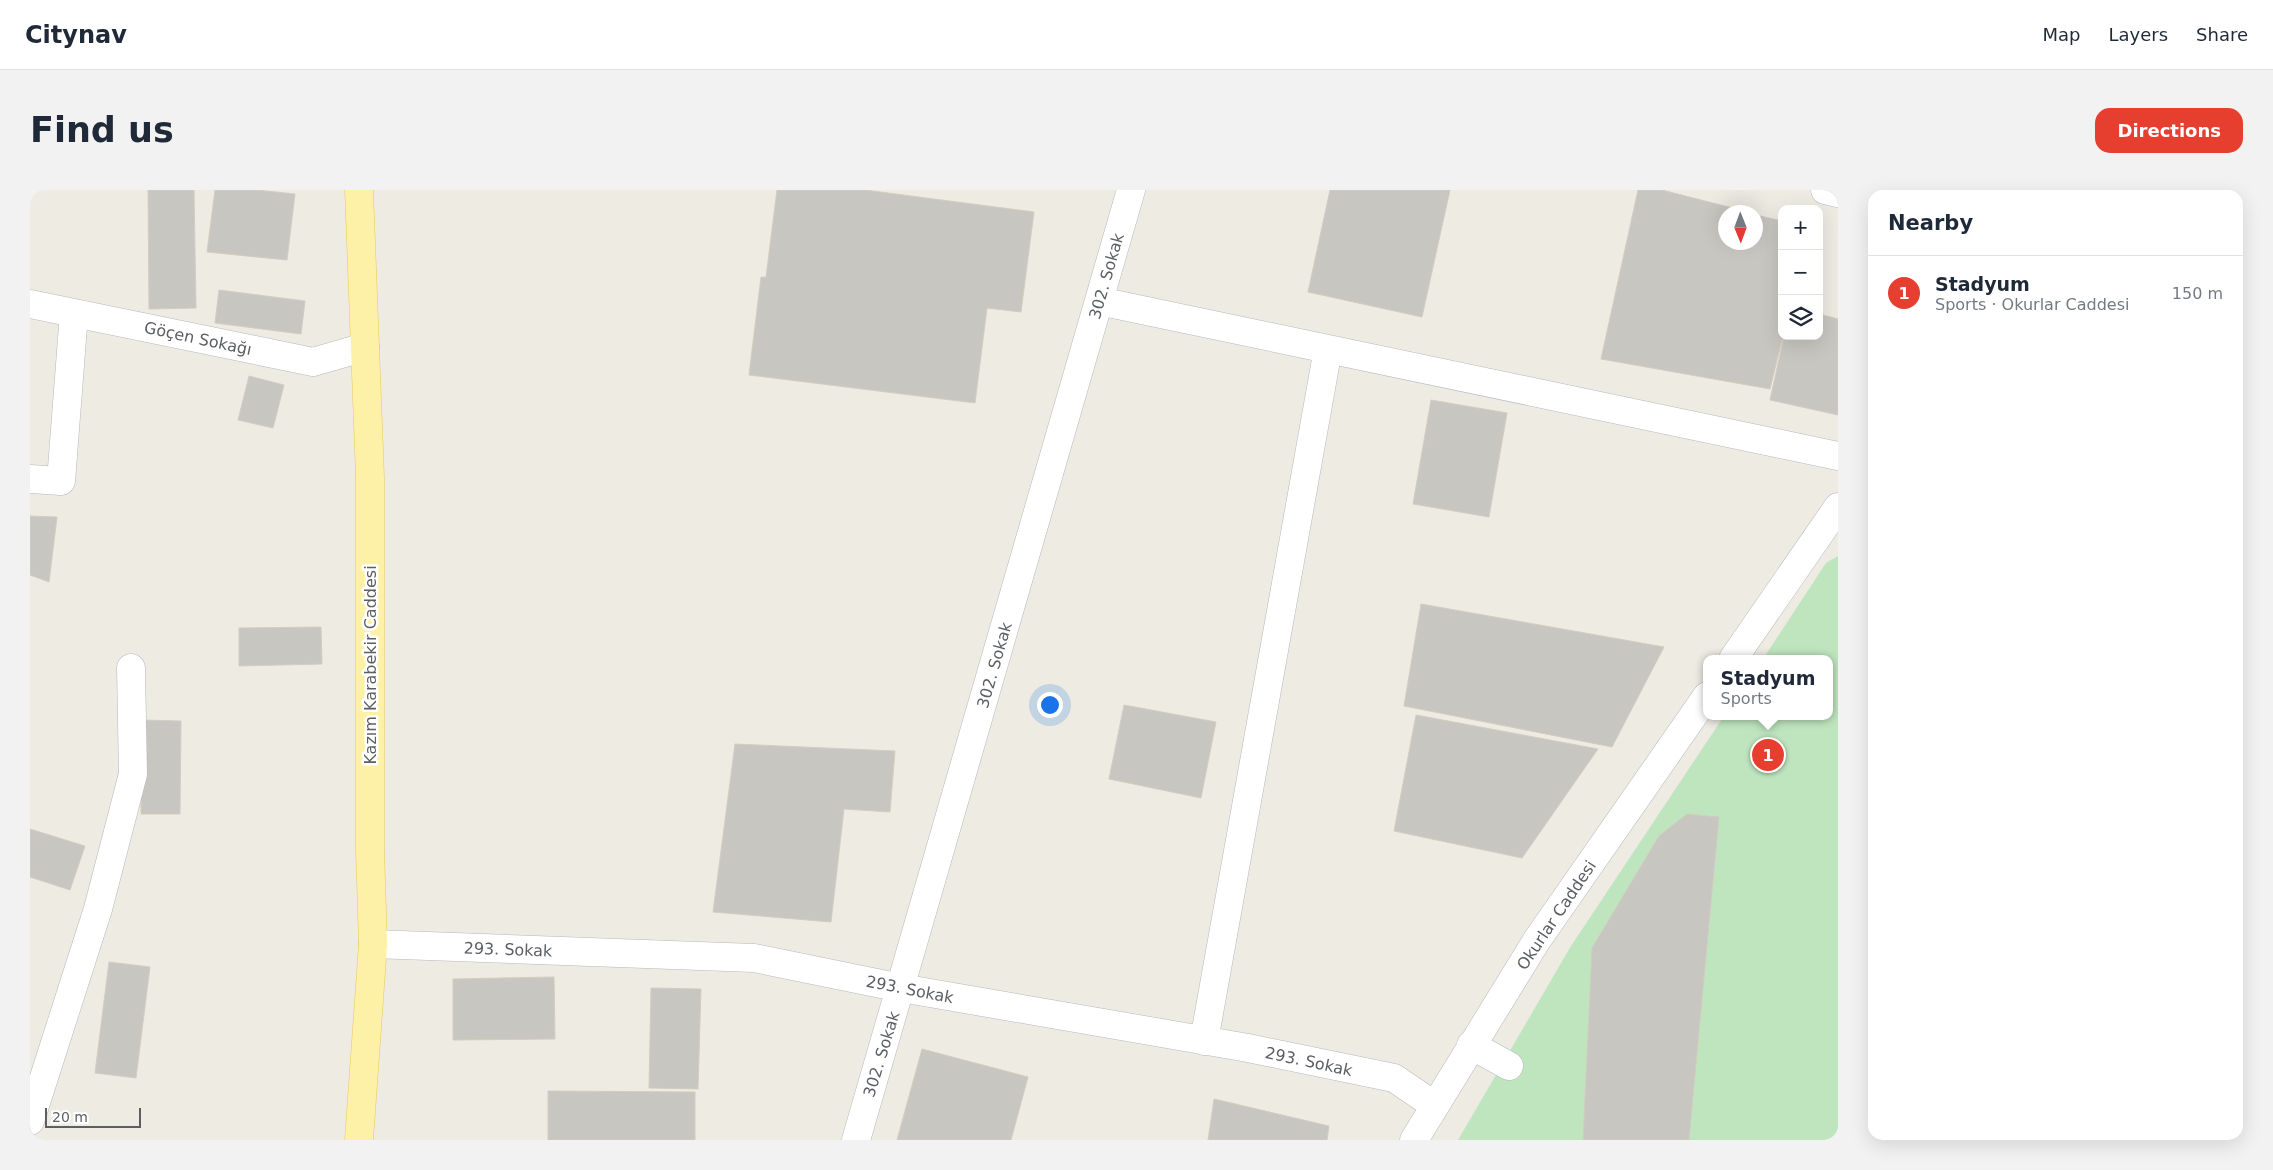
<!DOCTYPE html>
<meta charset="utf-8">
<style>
body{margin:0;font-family:"DejaVu Sans",sans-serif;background:#f2f2f3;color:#1f2937}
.controls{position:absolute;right:15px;top:15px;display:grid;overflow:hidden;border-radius:10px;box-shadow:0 5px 20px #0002}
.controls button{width:45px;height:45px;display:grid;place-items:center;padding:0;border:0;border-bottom:1px solid #e0e1e3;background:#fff;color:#1f2937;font:25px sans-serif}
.compass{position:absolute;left:1688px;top:15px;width:45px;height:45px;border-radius:50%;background:#fff;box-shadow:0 5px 20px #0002;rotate:179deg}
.scale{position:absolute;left:15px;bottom:12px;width:96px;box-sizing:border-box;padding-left:5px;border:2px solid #5b5e63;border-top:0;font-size:14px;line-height:18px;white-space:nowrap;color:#5b5e63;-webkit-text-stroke:4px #fff;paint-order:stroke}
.you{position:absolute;left:1019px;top:514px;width:18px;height:18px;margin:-12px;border:4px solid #fff;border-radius:50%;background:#1a73e8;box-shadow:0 0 0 8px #1a73e833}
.badge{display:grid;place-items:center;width:32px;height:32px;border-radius:50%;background:#e63f30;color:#fff;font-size:16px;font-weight:700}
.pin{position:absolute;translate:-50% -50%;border:2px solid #fff;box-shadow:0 1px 5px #0006}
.popup{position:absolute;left:1673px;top:465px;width:130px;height:65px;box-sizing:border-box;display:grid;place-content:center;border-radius:10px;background:#fff;filter:drop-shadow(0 1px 4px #0005);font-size:16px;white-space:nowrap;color:#747a83}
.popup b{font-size:19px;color:#1f2937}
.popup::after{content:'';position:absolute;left:50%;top:100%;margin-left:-10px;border:10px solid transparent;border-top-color:#fff}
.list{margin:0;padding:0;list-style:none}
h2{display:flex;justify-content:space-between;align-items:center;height:65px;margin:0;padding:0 20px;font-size:21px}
h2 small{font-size:16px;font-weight:400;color:#747a83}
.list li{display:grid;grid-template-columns:32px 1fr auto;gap:15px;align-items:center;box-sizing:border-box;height:75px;padding:0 20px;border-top:1px solid #e0e1e3}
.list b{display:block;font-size:19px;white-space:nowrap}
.list p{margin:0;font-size:16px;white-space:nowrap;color:#747a83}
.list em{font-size:16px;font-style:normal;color:#747a83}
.icon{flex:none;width:28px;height:28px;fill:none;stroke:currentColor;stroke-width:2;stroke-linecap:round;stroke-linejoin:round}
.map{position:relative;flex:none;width:1808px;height:950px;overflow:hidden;border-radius:15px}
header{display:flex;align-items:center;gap:30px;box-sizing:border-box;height:70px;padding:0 25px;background:#fff;border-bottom:1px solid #e0e1e3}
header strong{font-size:24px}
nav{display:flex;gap:28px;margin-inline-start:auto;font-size:18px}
.intro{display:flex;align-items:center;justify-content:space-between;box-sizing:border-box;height:120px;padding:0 30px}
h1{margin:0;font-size:35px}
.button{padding:12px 22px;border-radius:15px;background:#e63f30;color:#fff;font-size:18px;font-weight:700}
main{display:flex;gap:30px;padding:0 30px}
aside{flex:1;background:#fff;border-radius:15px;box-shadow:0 5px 20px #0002}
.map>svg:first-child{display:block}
.green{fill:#bfe5bf}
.building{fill:#c8c6c0;stroke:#d2cdc1}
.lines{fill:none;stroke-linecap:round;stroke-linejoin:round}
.minor-casing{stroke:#b5b8bd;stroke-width:29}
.major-casing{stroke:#efc65a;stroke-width:29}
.minor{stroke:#fff;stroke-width:28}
.major{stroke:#fdf0a7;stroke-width:28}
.labels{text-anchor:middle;stroke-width:5;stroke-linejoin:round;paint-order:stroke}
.street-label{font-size:16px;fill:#5b5e63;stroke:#fff}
</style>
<header>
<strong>Citynav</strong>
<nav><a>Map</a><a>Layers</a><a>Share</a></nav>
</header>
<div class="intro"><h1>Find us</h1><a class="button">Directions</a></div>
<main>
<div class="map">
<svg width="1808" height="950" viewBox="0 0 1808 950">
<rect width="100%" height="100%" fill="#edebe2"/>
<!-- green -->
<path class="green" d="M1808 366V950H1428L1541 756 1694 526H1799V469H1733L1796 373Z"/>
<!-- building -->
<path class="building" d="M118 0H164L166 118 119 119Z
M185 0H227L265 4 257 70 177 62Z
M747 0H835L1004 22 991 122 957 118 945 213 719 185 731 87H736Z
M1300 0H1420L1392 127 1278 102Z
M1608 0H1632L1718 22H1696V52H1726V25L1752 31 1753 146 1740 199 1571 169Z
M189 100 275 111 271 144 185 133Z
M1789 124 1808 129V225L1740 210 1754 146H1789Z
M219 186 254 195 243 238 208 230Z
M1401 210 1477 223 1459 327 1383 314Z
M0 326 27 327 19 392 0 385Z
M1391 414 1634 457 1582 557 1374 516Z
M291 437 292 474 209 476V438Z
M1094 515 1186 532 1171 608 1079 589Z
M1386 525 1568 559 1492 668 1364 641Z
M112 530 151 531 150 624H111Z
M705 554 865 561 860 622 814 619 801 732 683 722Z
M1657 624 1689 627 1659 950H1553L1562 758 1629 646Z
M0 639 55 656 40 700 0 687Z
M79 772 120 777 106 888 65 883Z
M524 787 525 849 423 850V789Z
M621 798 671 799 668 899 619 898Z
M892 859 998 887 981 950H867Z
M518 901 665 902V950H518Z
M1184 909 1299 936 1297 950H1178Z"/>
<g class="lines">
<!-- minor casing -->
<g class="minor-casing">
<path id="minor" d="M1795 0 1808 3
M1069 111 1808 266
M0 114 283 172 335 157
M0 289 31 291 44 123
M1703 469 1808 317
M343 754 724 768 871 798 1218 858 1364 888 1404 915
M1174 851 1298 159
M1441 855 1479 876
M0 931 68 719 103 584 101 478
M826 950 1101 0
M1384 950 1507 750 1677 506"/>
</g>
<!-- major casing -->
<g class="major-casing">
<path id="major" d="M329 950 343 754 340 660V287L329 0"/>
</g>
<!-- minor -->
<use href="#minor" class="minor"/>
<!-- major -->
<use href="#major" class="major"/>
</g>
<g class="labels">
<!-- street labels -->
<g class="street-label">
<text transform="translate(1076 86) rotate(-74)" y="6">302. Sokak</text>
<text transform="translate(168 148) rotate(12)" y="6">Göçen Sokağı</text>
<text transform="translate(340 475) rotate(-90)" y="6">Kazım Karabekir Caddesi</text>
<text transform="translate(964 475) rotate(-74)" y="6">302. Sokak</text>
<text transform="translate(1526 725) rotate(-56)" y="6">Okurlar Caddesi</text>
<text transform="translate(478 759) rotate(2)" y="6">293. Sokak</text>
<text transform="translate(880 799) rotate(11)" y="6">293. Sokak</text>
<text transform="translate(851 864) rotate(-73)" y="6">302. Sokak</text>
<text transform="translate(1279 871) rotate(12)" y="6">293. Sokak</text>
</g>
</g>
</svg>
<div class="controls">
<button>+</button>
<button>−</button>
<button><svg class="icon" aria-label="layers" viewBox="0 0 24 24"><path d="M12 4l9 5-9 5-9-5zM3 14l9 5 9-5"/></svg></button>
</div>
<svg class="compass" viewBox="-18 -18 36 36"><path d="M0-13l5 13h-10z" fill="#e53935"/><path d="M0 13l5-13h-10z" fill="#747a83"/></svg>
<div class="scale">20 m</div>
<div class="you"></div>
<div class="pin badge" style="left:1738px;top:565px">1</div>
<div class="popup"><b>Stadyum</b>Sports</div>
</div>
<aside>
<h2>Nearby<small></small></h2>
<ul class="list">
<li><span class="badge">1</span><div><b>Stadyum</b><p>Sports · Okurlar Caddesi</p></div><em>150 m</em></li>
</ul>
</aside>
</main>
